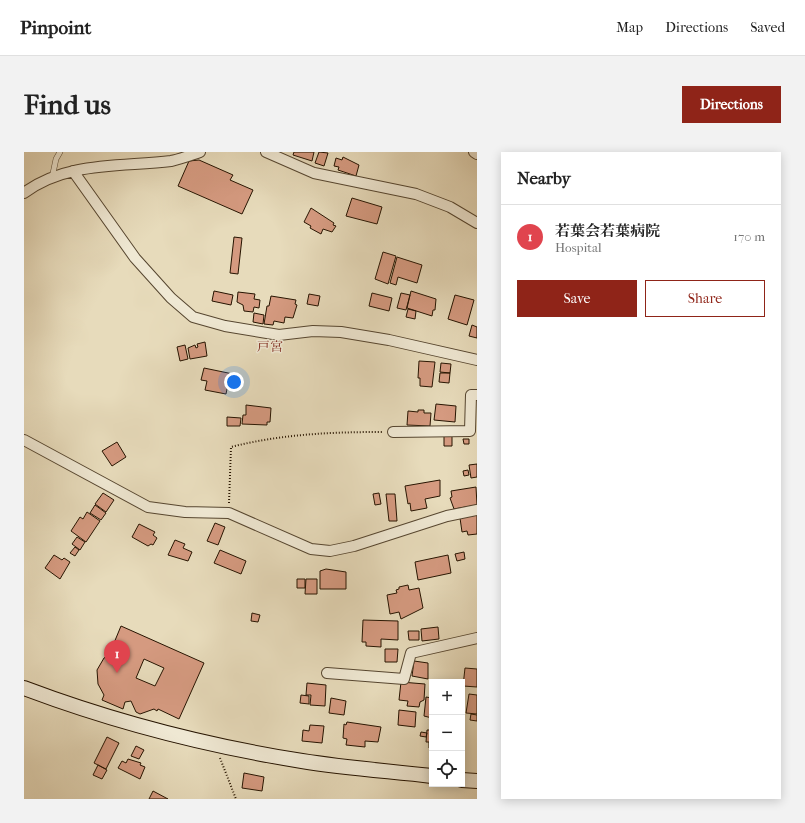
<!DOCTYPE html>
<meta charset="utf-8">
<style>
body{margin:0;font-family:"IM FELL French Canon","Noto Serif JP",serif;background:#f2f2f2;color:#222}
.controls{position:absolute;right:12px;bottom:12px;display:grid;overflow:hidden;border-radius:0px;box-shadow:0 2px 10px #0003}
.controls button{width:36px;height:36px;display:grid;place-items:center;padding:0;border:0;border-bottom:1px solid #e0e0e0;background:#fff;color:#222;font:20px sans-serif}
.you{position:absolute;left:210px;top:230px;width:14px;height:14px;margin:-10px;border:3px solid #fff;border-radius:50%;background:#1a73e8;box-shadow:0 0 0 6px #1a73e833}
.badge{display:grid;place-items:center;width:26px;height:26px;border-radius:50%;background:#8f2418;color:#fff;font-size:13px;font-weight:700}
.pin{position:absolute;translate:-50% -33px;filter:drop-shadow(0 1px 2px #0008)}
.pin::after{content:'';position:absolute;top:21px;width:14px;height:12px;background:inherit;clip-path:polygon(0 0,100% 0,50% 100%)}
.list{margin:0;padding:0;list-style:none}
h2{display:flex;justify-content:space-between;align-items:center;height:52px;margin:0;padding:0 16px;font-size:17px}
h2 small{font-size:13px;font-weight:400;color:#767676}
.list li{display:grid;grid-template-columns:26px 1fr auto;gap:12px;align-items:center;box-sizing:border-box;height:64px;padding:0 16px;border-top:1px solid #e0e0e0}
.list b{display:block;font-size:15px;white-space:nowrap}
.list p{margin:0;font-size:13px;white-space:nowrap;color:#767676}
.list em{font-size:13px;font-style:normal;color:#767676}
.actions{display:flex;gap:8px;padding:12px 16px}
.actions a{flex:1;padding:9px 0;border:1px solid #8f2418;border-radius:0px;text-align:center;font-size:14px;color:#8f2418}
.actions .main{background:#8f2418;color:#fff}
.icon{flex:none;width:22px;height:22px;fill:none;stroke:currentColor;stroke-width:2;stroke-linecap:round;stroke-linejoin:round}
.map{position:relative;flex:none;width:453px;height:647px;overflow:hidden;border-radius:0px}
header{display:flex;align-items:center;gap:24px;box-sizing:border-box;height:56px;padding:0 20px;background:#fff;border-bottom:1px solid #e0e0e0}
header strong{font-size:19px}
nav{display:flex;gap:22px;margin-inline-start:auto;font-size:14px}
.intro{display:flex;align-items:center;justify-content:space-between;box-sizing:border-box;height:96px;padding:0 24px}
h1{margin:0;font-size:28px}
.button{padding:10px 18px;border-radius:0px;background:#8f2418;color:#fff;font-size:14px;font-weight:700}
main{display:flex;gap:24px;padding:0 24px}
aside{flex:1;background:#fff;border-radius:0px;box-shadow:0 2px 10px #0003}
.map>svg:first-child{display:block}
.building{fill:#d59a80;stroke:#261401;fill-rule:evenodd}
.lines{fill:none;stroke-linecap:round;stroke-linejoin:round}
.lane-casing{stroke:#564630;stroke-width:6}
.street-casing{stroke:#564630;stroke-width:12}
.secondary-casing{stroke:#261401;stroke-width:16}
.path{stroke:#261401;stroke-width:2;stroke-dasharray:1 2;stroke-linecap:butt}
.lane{stroke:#efe8d3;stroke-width:5}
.street{stroke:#efe8d3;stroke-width:10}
.secondary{stroke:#efe8d3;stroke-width:14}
.labels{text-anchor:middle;stroke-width:3;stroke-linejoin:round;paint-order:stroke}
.quarter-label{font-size:13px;fill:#7a1f14;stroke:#efe8d3}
</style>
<header>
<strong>Pinpoint</strong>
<nav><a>Map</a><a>Directions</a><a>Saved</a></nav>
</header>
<div class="intro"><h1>Find us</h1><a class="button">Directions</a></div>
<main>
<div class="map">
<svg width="453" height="647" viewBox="0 0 453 647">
<rect width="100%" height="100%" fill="#e7dbbb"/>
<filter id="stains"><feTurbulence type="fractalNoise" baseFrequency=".005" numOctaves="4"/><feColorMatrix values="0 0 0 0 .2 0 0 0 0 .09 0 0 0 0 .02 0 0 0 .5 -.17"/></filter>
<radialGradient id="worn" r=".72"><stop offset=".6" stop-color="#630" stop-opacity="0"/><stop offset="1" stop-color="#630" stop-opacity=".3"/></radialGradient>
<!-- building -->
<path class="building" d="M270 0H290L288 9 269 3Z
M295 0 304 1 300 14 291 11Z
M319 5 335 13 332 24 314 18 315 15 310 14 312 6 318 8Z
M175 8 209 23 206 28 229 38 218 62 154 34 165 9Z
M328 46 358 55 353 72 322 64Z
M287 56 310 71 309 73 312 74 308 80 299 77 297 82 286 76 287 74 280 70Z
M210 85 218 86 214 122 206 121Z
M359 100 372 104 364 132 351 127Z
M373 105 398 113 393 131 374 125 372 133 366 131Z
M190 139 209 143 207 153 188 149Z
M387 139 412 147 411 158H409L408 164 383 156Z
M214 140 231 142 230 147 236 148 235 156 230 155 229 160 220 159 219 153 213 150Z
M348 141 368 146 365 159 345 154Z
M377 141 386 143 382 158 373 156Z
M285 142 296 144 294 154 283 152Z
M431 143 450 148 443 173 424 167Z
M247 144 272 148 271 152 273 153 269 166 261 165 260 171 250 169 249 173 240 172 243 154H245Z
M384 157 392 159 391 167 382 165Z
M230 161 240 163 239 172 229 170Z
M448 173 453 175V186L445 184Z
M181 190 183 204 166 207 164 196 171 193 172 196 174 195 173 192Z
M161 193 164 207 156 209 153 195Z
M395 209 411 210 408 235 396 234V226H394Z
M417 211 427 212 426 221 416 220Z
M180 216 209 222 208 227H205L202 242 181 238 183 229 177 228Z
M416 221H426L425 231 415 230Z
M412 252 432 254 431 270 410 268Z
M222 253 247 256 246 270H243V273L218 272 219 263H222Z
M394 258H400V261H407L406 274 383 273 384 259 394 260Z
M203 265 217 266 216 274H203Z
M420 282H428V294H420Z
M439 287H445V292H440Z
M93 290 102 305 88 314 78 299Z
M453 312V325L447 326 445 313Z
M444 318 445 323 440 324 439 319Z
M416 328V344L401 347 403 356 387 359 386 351 384 352 381 334Z
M452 335 453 353 430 357 426 346 428 345 427 339Z
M79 341 90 348 82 360 71 352Z
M355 341 357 352 351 353 349 342Z
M362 342H371L373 369H365Z
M71 353 82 361 77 368 66 361Z
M63 360 76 369 62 390 47 379 56 365 59 367Z
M453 363V382L444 383 443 379 438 380 436 366Z
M191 371 201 375 194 393 183 389Z
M115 372 131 380 129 383 133 386 129 393 127 392 124 394 108 385Z
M53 385 61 390 56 398 48 392Z
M151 388 161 392 159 396 168 400 164 409 144 403Z
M51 395 55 398 51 404 46 401Z
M196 398 222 409 217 422 190 411Z
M440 400 441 407 433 409 431 402Z
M30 403 38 408 40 406 46 410 36 427 21 416Z
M424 403 427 421 394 428 391 410Z
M302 417 322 420V437H296V419Z
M273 427H281V436H273Z
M282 427H293V442H281Z
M384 433 385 438 395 436 399 456 377 467 375 460 366 462 363 443 373 441 372 438 375 437V435Z
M228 461 236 463 234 470 227 469Z
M339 468 374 469V488L357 487V495L342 494V490H338Z
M97 474 180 511 155 567 134 557 133 559 130 557 116 562 112 560 107 549 101 550 99 557 78 548 80 543 74 532 73 518 80 506 85 503ZM120 507 140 516 131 534 112 526Z
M414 475 415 487 398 489 397 477Z
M384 479H395V488H385Z
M361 497H374L373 510H361Z
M390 509 404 511V527L388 524Z
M441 516 453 517V535L439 534Z
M377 530 401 532 400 548 396 550 395 555 383 554 384 549 375 548Z
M283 531 302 533 301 554 286 553 287 543H282Z
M445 542 453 543V562L442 561Z
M277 543 285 544V552L276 551Z
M402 545 408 546V566L400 564Z
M307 546 322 549 320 563 305 561Z
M375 558 392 560 391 575 374 573Z
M447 562 453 563V569L446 568Z
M323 570 357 575 354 590 341 589V595L322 593 323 587 319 586 320 572 322 573Z
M286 573 300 574 298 591 278 589 279 578 285 579Z
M403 578H408V596H405V590H402Z
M397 580 403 581 402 585 396 584Z
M83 585 95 591 82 617 70 611Z
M112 594 120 598 115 607 107 604Z
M104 607 117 611 116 613 121 615 116 627 94 616 98 609 102 611Z
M74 613 83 618 78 627 69 623Z
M220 621 240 625 238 639 218 636Z
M129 639 144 647H125Z"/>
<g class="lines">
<!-- lane casing -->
<g class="lane-casing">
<path id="lane" d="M28 26 32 7 36 0"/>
</g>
<!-- street casing -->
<g class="street-casing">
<path id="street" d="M242 0 290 21 392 42 426 55 453 71
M450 0 453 2
M49 19 111 106 147 146 169 165 201 174 255 183 289 179 317 180 365 188 453 208
M0 41C42 9 98 15 147 9 157 7 167 3 176 0
M369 280 446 279 447 243H453
M0 288 124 355 161 360 205 361 287 397 306 399 330 394 423 364 453 358
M303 521 380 527 387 501 453 486"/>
</g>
<!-- secondary casing -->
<g class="secondary-casing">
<path id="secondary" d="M0 536C90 570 184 594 278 609 321 616 365 619 408 624
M438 628 453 629"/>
</g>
<!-- path -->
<path class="path" d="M205 351 207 295C258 282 307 280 359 280
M196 606 212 647"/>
<!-- lane -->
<use href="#lane" class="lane"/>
<!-- street -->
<use href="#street" class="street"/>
<!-- secondary -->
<use href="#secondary" class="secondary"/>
</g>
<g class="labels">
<!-- quarter labels -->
<g class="quarter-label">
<text x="246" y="199">戸宮</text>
</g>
</g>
<rect width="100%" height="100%" filter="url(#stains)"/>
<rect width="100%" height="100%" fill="url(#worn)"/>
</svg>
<div class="controls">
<button>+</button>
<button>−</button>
<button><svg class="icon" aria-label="locate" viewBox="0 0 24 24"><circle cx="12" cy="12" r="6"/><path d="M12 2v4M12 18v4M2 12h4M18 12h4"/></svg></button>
</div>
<div class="you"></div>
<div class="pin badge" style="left:93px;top:521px;background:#e0444e">1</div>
</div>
<aside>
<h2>Nearby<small></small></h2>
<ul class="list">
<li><span class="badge" style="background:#e0444e">1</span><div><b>若葉会若葉病院</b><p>Hospital</p></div><em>170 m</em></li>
</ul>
<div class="actions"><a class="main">Save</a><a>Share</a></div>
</aside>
</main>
